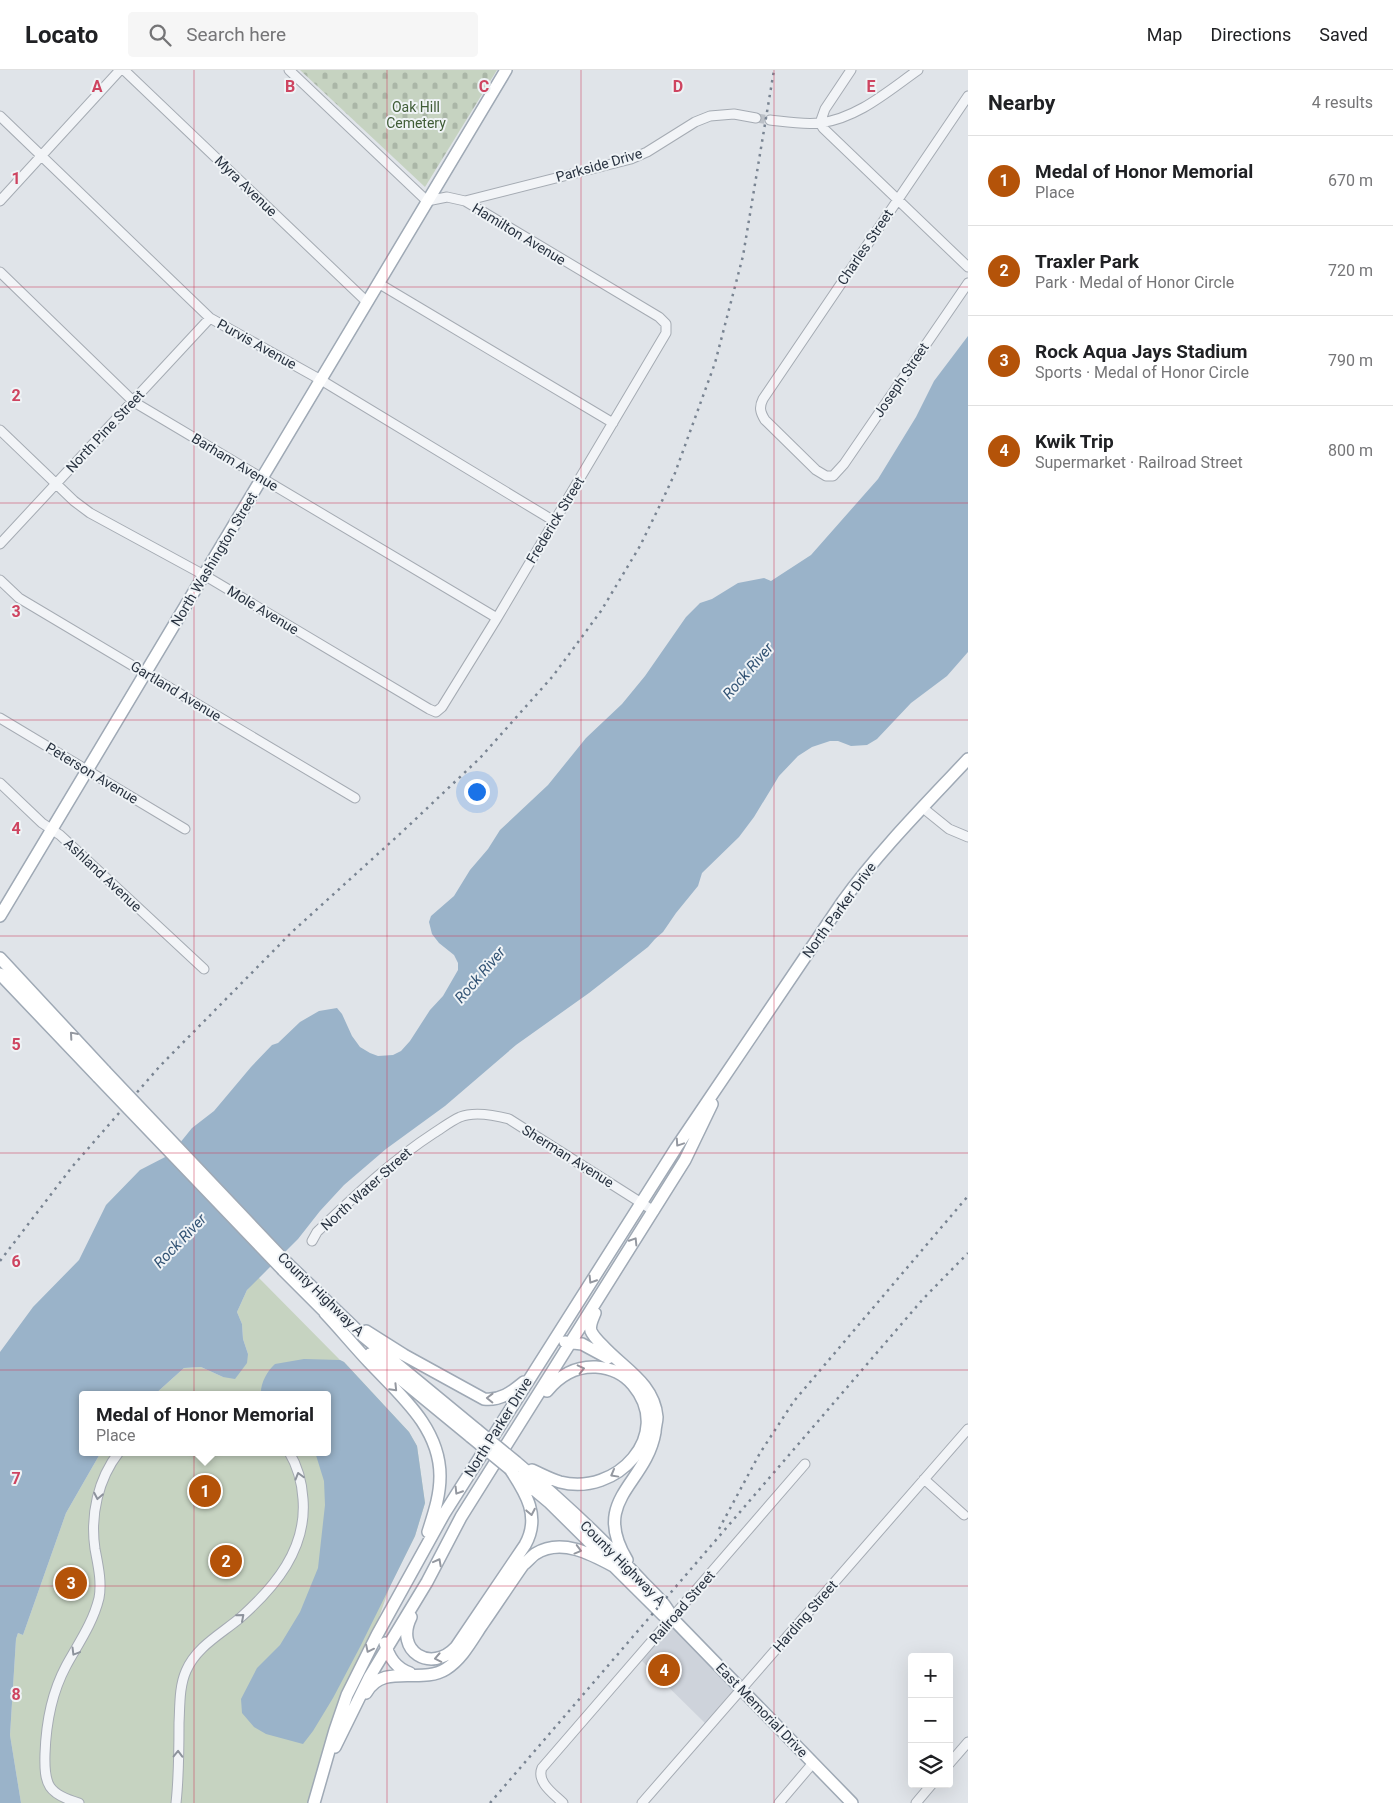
<!DOCTYPE html>
<meta charset="utf-8">
<style>
body{margin:0;font-family:Roboto,sans-serif;background:#f6f6f6;color:#202124}
.controls{position:absolute;right:15px;bottom:15px;display:grid;overflow:hidden;border-radius:5px;box-shadow:0 5px 20px #0002}
.controls button{width:45px;height:45px;display:grid;place-items:center;padding:0;border:0;border-bottom:1px solid #e0e0e0;background:#fff;color:#202124;font:25px sans-serif}
.you{position:absolute;left:476px;top:721px;width:18px;height:18px;margin:-12px;border:4px solid #fff;border-radius:50%;background:#1a73e8;box-shadow:0 0 0 8px #1a73e833}
.badge{display:grid;place-items:center;width:32px;height:32px;border-radius:50%;background:#b45309;color:#fff;font-size:16px;font-weight:700}
.pin{position:absolute;translate:-50% -50%;border:2px solid #fff;box-shadow:0 1px 5px #0006}
.popup{position:absolute;left:79px;top:1321px;width:252px;height:65px;box-sizing:border-box;display:grid;place-content:center;border-radius:5px;background:#fff;filter:drop-shadow(0 1px 4px #0005);font-size:16px;white-space:nowrap;color:#757577}
.popup b{font-size:19px;color:#202124}
.popup::after{content:'';position:absolute;left:50%;top:100%;margin-left:-10px;border:10px solid transparent;border-top-color:#fff}
.list{margin:0;padding:0;list-style:none}
h2{display:flex;justify-content:space-between;align-items:center;height:65px;margin:0;padding:0 20px;font-size:21px}
h2 small{font-size:16px;font-weight:400;color:#757577}
.list li{display:grid;grid-template-columns:32px 1fr auto;gap:15px;align-items:center;box-sizing:border-box;height:90px;padding:0 20px;border-top:1px solid #e0e0e0}
.list b{display:block;font-size:19px;white-space:nowrap}
.list p{margin:0;font-size:16px;white-space:nowrap;color:#757577}
.list em{font-size:16px;font-style:normal;color:#757577}
.icon{flex:none;width:28px;height:28px;fill:none;stroke:currentColor;stroke-width:2;stroke-linecap:round;stroke-linejoin:round}
.map{position:relative;flex:none;width:968px;height:1733px;overflow:hidden}
header{display:flex;align-items:center;gap:30px;box-sizing:border-box;height:70px;padding:0 25px;background:#fff;border-bottom:1px solid #e0e0e0}
header strong{font-size:24px}
nav{display:flex;gap:28px;margin-inline-start:auto;font-size:18px}
.search{width:350px;height:45px;background:#f6f6f6;display:flex;align-items:center;gap:12px;box-sizing:border-box;padding:0 18px;border-radius:5px;color:#757577;font-size:19px}
main{display:flex}
aside{flex:1;background:#fff}
.map>svg:first-child{display:block}
.built{fill:#ced3db}
.cemetery{fill:url(#cemetery-stones)}
.park{fill:#c6d3c1}
.water{fill:#9ab3c9}
.lines{fill:none;stroke-linecap:round;stroke-linejoin:round}
.minor-tunnel{stroke:#bbc0c7;stroke-width:9;stroke-dasharray:9 4.5;stroke-linecap:butt}
.minor-casing{stroke:#a5abb3;stroke-width:11}
.major-casing{stroke:#9fa9b5;stroke-width:14}
.minor{stroke:#f2f4f7;stroke-width:9}
.major{stroke:#fff;stroke-width:11}
.rail{stroke:#798492;stroke-width:2.5;stroke-dasharray:2.5 5;stroke-linecap:butt}
.major-bridge-casing{stroke:#9fa9b5;stroke-width:14;stroke-linecap:butt}
.major-bridge{stroke:#fff;stroke-width:11}
.oneway{stroke:#9498a0}
.oneway2{stroke:#8d939c}
.grid{fill:none;stroke:#ce4460;stroke-width:1;stroke-opacity:0.55}
.labels{text-anchor:middle;stroke-width:4;stroke-linejoin:round;paint-order:stroke}
.park-label{font-size:14px;fill:#3f5c36;stroke:#eff3f6}
.street-label{font-size:14px;fill:#283240;stroke:#eff3f6}
.water-label{font-size:15px;font-style:italic;fill:#325374;stroke:#eff3f6}
.grid-label{font-size:16px;text-anchor:middle;font-weight:bold;fill:#ce4460;stroke:#eff3f6;stroke-width:4;stroke-linejoin:round;paint-order:stroke}
</style>
<header>
<strong>Locato</strong>
<div class="search"><svg class="icon" aria-label="search" viewBox="0 0 24 24"><circle cx="10" cy="10" r="6"/><path d="M15 15l6 6"/></svg>Search here</div>
<nav><a>Map</a><a>Directions</a><a>Saved</a></nav>
</header>
<main>
<div class="map">
<svg width="968" height="1733" viewBox="0 0 968 1733">
<defs>
<pattern id="cemetery-stones" width="16" height="16" patternUnits="userSpaceOnUse" patternTransform="scale(1.25)"><rect width="16" height="16" fill="#c6d3c1"/><path d="M2 7V4a2 2 0 0 1 4 0v3zM10 15v-3a2 2 0 0 1 4 0v3z" fill="#aab6a7"/></pattern>
</defs>
<rect width="100%" height="100%" fill="#e0e4e9"/>
<!-- built -->
<path class="built" d="M672 1548 741 1619 708 1656 638 1587Z"/>
<!-- cemetery -->
<path class="cemetery" d="M300 0H497L425 117Z"/>
<!-- park -->
<path class="park" d="M258 1207 340 1290 344 1292 409 1362 417 1376 425 1433 415 1466 390 1516 314 1733H21L10 1665 16 1569 18 1563 23 1565 66 1443 101 1382H328V1325H154L184 1298 201 1297 223 1307 248 1284 243 1269 242 1254 237 1242 247 1220Z"/>
<!-- water -->
<path class="water" d="M968 266V582L947 606 911 633 877 669 867 675 851 676 838 671H830L812 677 798 686 779 706 754 747 739 767 702 803 698 816 676 843 663 862 655 869 648 877 589 923 516 975 445 1036 386 1079 344 1115 320 1141 298 1169 247 1220 237 1242 242 1254 243 1269 248 1284 247 1293 235 1309 223 1307 201 1297 184 1298 154 1325H82V1382H101L66 1443 23 1565 18 1563 16 1569 10 1665 21 1733H0V1282L33 1237 79 1190 106 1135 140 1100 171 1084 192 1058 214 1041 251 997 272 975 278 973 300 952 319 941 337 938 342 944 352 966 360 977 370 983 378 986 393 985 401 981 410 971 430 940 443 926 458 900V893L454 885 439 873 432 864 429 852 431 846 454 826 470 800 488 779 500 760 548 715 586 668 622 634 645 606 686 547 700 533 712 529 738 513 764 508 771 511 811 485 878 409 916 347 934 311Z
M304 1289 340 1290 344 1292 409 1362 417 1376 425 1433 415 1466 360 1577 333 1628 313 1661 303 1674 266 1664 254 1657 242 1643 241 1629 257 1598 280 1575 300 1542 318 1498 325 1435 324 1411 315 1382H328V1325H261C260 1314 267 1301 275 1294Z"/>
<g class="lines">
<!-- minor-tunnel -->
<path class="minor-tunnel" d="M756 48 770 50"/>
<!-- minor casing -->
<g class="minor-casing">
<path id="minor" d="M124 0 367 232
M851 0 825 39 820 53 823 58 968 197
M968 26 763 329C759 337 760 342 765 350L816 400 826 406H833L844 394 968 213
M0 46 210 248 321 310 554 451
M770 50C787 52 804 55 820 53 858 48 888 21 918 0
M0 131 120 0
M465 131 631 89 647 82 695 52 710 46 734 44 756 48
M0 202 134 332 497 548
M378 213 613 353
M0 360 74 431 90 443 204 505 429 639 436 642 442 637 497 548 666 263V254L659 247 465 131 447 127 427 131 289 0
M0 474 210 248
M0 510 19 528 355 728
M0 648 185 759
M0 713 42 753 60 765 204 899
M923 738 949 759 968 767
M312 1171 317 1162C354 1127 391 1091 434 1063 442 1058 451 1051 460 1047 475 1041 494 1045 509 1049L654 1141
M924 1409 964 1445
M949 1694 968 1672
M79 1733C48 1724 44 1715 45 1684 46 1653 51 1624 66 1596 78 1574 93 1553 99 1528 102 1512 98 1495 95 1479 90 1445 98 1409 119 1382
M176 1733C179 1706 179 1680 179 1653 180 1636 179 1617 186 1601 196 1577 221 1564 240 1548 275 1517 307 1479 303 1429 302 1412 298 1397 289 1382
M563 1733C554 1724 536 1712 542 1698L805 1394
M642 1733 968 1359
M779 1733 813 1693
M916 1733 932 1714"/>
</g>
<!-- major casing -->
<g class="major-casing">
<path id="major" d="M0 846 506 0
M0 888 105 1001
M0 904 98 1007
M288 1194 363 1266 477 1360
M283 1200 331 1248
M325 1243C340 1259 354 1276 369 1292 399 1324 440 1357 440 1406 440 1426 434 1443 428 1462
M595 1243C593 1248 589 1255 591 1261 593 1266 599 1272 603 1276 623 1298 654 1313 657 1347 657 1352 655 1357 655 1362 646 1415 590 1429 627 1490
M366 1261 404 1285 484 1329C500 1331 512 1322 524 1312
M565 1272 582 1274 608 1288
M370 1284 471 1367
M516 1392C560 1429 602 1468 641 1510 652 1522 666 1533 672 1548L852 1733
M532 1400C541 1404 550 1409 560 1412 616 1427 675 1365 633 1315 624 1304 611 1298 596 1297 576 1296 560 1305 547 1321
M519 1407 550 1433 663 1545 672 1548
M411 1547C394 1581 431 1604 456 1577L525 1475C541 1447 526 1423 510 1399
M385 1573C389 1588 396 1598 410 1603
M366 1623C383 1592 421 1615 446 1599 462 1589 472 1570 482 1555 496 1535 509 1515 523 1495 527 1492 531 1487 535 1484 562 1467 593 1485 617 1498
M335 1677 370 1606 427 1512 461 1447 685 1090 712 1034
M314 1733 335 1660 347 1625 377 1565 444 1444 676 1078 843 831C880 780 925 735 968 689"/>
</g>
<!-- minor -->
<use href="#minor" class="minor"/>
<!-- major -->
<use href="#major" class="major"/>
<!-- rail -->
<path class="rail" d="M0 1191 72 1097 160 996 293 861 402 762 480 688 553 606 601 541 640 476 662 431 675 403 715 293 743 186 774 0
M719 1459 760 1383 794 1331 968 1126
M490 1733 923 1229 968 1183"/>
<!-- major-bridge casing -->
<g class="major-bridge-casing">
<path id="major-bridge" d="M105 1001 288 1194
M98 1007 283 1200
M477 1360 516 1392
M471 1367 510 1399"/>
</g>
<!-- major-bridge -->
<use href="#major-bridge" class="major-bridge"/>
</g>
<!-- one-way arrows -->
<defs><path id="oneway-chevron" d="M-2-3.5L2.5 0L-2 3.5" fill="none" stroke-width="1.6" stroke-linecap="round" stroke-linejoin="round" transform="scale(1.25)"/></defs>
<g class="oneway">
<use href="#oneway-chevron" transform="translate(73 965) rotate(-131)"/>
<use href="#oneway-chevron" transform="translate(679 1073) rotate(124)"/>
<use href="#oneway-chevron" transform="translate(634 1171) rotate(-58)"/>
<use href="#oneway-chevron" transform="translate(592 1210) rotate(122)"/>
<use href="#oneway-chevron" transform="translate(581 1299) rotate(-13)"/>
<use href="#oneway-chevron" transform="translate(394 1318) rotate(46)"/>
<use href="#oneway-chevron" transform="translate(490 1328) rotate(-179)"/>
<use href="#oneway-chevron" transform="translate(614 1404) rotate(151)"/>
<use href="#oneway-chevron" transform="translate(458 1421) rotate(122)"/>
<use href="#oneway-chevron" transform="translate(531 1442) rotate(79)"/>
<use href="#oneway-chevron" transform="translate(578 1480) rotate(15)"/>
<use href="#oneway-chevron" transform="translate(438 1492) rotate(-62)"/>
<use href="#oneway-chevron" transform="translate(369 1579) rotate(116)"/>
<use href="#oneway-chevron" transform="translate(438 1588) rotate(169)"/>
</g>
<g class="oneway2">
<use href="#oneway-chevron" transform="translate(299 1406) rotate(-106)"/>
<use href="#oneway-chevron" transform="translate(98 1426) rotate(101)"/>
<use href="#oneway-chevron" transform="translate(241 1547) rotate(-41)"/>
<use href="#oneway-chevron" transform="translate(75 1582) rotate(121)"/>
<use href="#oneway-chevron" transform="translate(178 1684) rotate(-89)"/>
</g>
<!-- grid -->
<path class="grid" d="M194 0V1733M387 0V1733M581 0V1733M774 0V1733M0 217H968M0 433H968M0 650H968M0 866H968M0 1083H968M0 1300H968M0 1516H968"/>
<g class="labels">
<!-- park labels -->
<g class="park-label">
<text x="416" y="42">Oak Hill<tspan x="416" dy="16">Cemetery</tspan></text>
</g>
<!-- street labels -->
<g class="street-label">
<text transform="translate(599 95) rotate(-16)" y="5">Parkside Drive</text>
<text transform="translate(246 116) rotate(44)" y="5">Myra Avenue</text>
<text transform="translate(519 164) rotate(31)" y="5">Hamilton Avenue</text>
<text transform="translate(865 177) rotate(-56)" y="5">Charles Street</text>
<text transform="translate(257 274) rotate(29)" y="5">Purvis Avenue</text>
<text transform="translate(901 310) rotate(-56)" y="5">Joseph Street</text>
<text transform="translate(105 361) rotate(-47)" y="5">North Pine Street</text>
<text transform="translate(235 392) rotate(31)" y="5">Barham Avenue</text>
<text transform="translate(555 450) rotate(-59)" y="5">Frederick Street</text>
<text transform="translate(214 489) rotate(-59)" y="5">North Washington Street</text>
<text transform="translate(263 540) rotate(31)" y="5">Mole Avenue</text>
<text transform="translate(176 621) rotate(31)" y="5">Gartland Avenue</text>
<text transform="translate(92 703) rotate(31)" y="5">Peterson Avenue</text>
<text transform="translate(103 805) rotate(43)" y="5">Ashland Avenue</text>
<text transform="translate(839 840) rotate(-54)" y="5">North Parker Drive</text>
<text transform="translate(568 1086) rotate(32)" y="5">Sherman Avenue</text>
<text transform="translate(366 1119) rotate(-42)" y="5">North Water Street</text>
<text transform="translate(321 1224) rotate(44)" y="5">County Highway A</text>
<text transform="translate(498 1357) rotate(-58)" y="5">North Parker Drive</text>
<text transform="translate(623 1493) rotate(45)" y="5">County Highway A</text>
<text transform="translate(682 1537) rotate(-49)" y="5">Railroad Street</text>
<text transform="translate(805 1546) rotate(-49)" y="5">Harding Street</text>
<text transform="translate(762 1640) rotate(46)" y="5">East Memorial Drive</text>
</g>
<!-- water labels -->
<g class="water-label">
<text transform="translate(748 601) rotate(-49)" y="5">Rock River</text>
<text transform="translate(480 905) rotate(-49)" y="5">Rock River</text>
<text transform="translate(180 1171) rotate(-46)" y="5">Rock River</text>
</g>
</g>
<g class="grid-label">
<text x="97" y="22">A</text>
<text x="290" y="22">B</text>
<text x="484" y="22">C</text>
<text x="678" y="22">D</text>
<text x="871" y="22">E</text>
<text x="16" y="114">1</text>
<text x="16" y="331">2</text>
<text x="16" y="547">3</text>
<text x="16" y="764">4</text>
<text x="16" y="980">5</text>
<text x="16" y="1197">6</text>
<text x="16" y="1414">7</text>
<text x="16" y="1630">8</text>
</g>
</svg>
<div class="controls">
<button>+</button>
<button>−</button>
<button><svg class="icon" aria-label="layers" viewBox="0 0 24 24"><path d="M12 4l9 5-9 5-9-5zM3 14l9 5 9-5"/></svg></button>
</div>
<div class="you"></div>
<div class="pin badge" style="left:205px;top:1421px">1</div>
<div class="popup"><b>Medal of Honor Memorial</b>Place</div>
<div class="pin badge" style="left:226px;top:1491px">2</div>
<div class="pin badge" style="left:71px;top:1513px">3</div>
<div class="pin badge" style="left:664px;top:1600px">4</div>
</div>
<aside>
<h2>Nearby<small>4 results</small></h2>
<ul class="list">
<li><span class="badge">1</span><div><b>Medal of Honor Memorial</b><p>Place</p></div><em>670 m</em></li>
<li><span class="badge">2</span><div><b>Traxler Park</b><p>Park · Medal of Honor Circle</p></div><em>720 m</em></li>
<li><span class="badge">3</span><div><b>Rock Aqua Jays Stadium</b><p>Sports · Medal of Honor Circle</p></div><em>790 m</em></li>
<li><span class="badge">4</span><div><b>Kwik Trip</b><p>Supermarket · Railroad Street</p></div><em>800 m</em></li>
</ul>
</aside>
</main>
